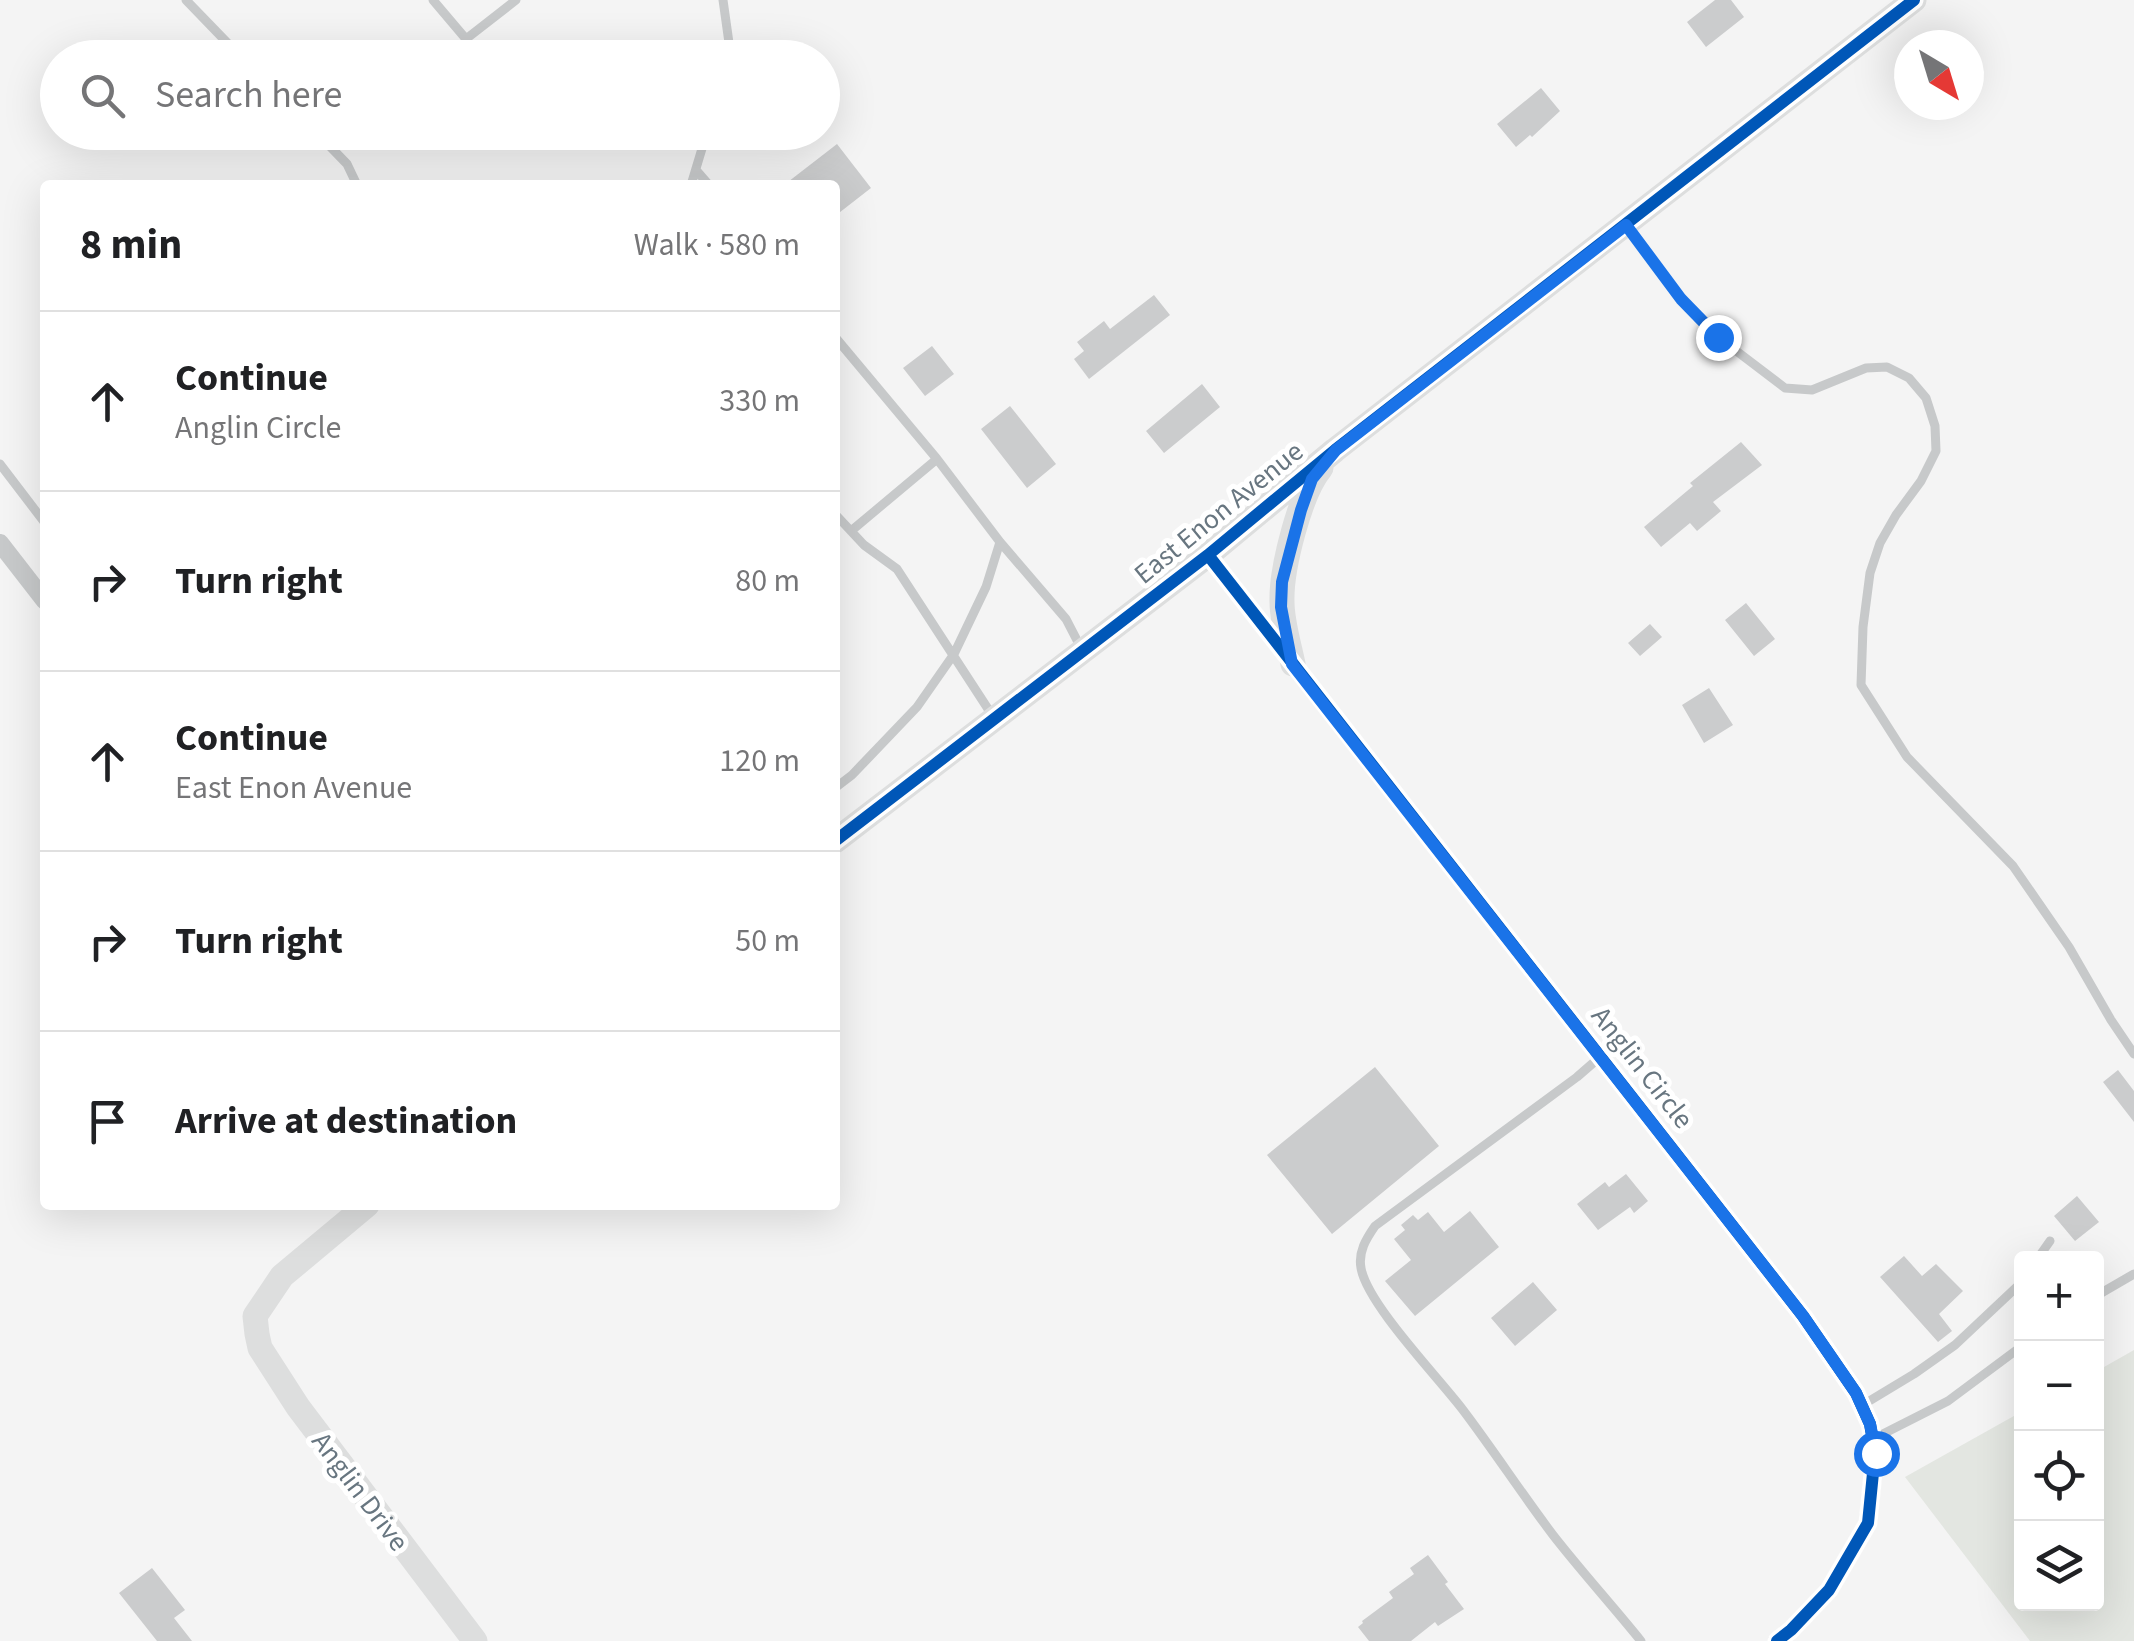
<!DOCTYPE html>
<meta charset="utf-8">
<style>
body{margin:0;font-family:"Source Sans 3",sans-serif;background:#f6f6f6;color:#202124}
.controls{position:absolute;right:30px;bottom:30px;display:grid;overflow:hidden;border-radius:10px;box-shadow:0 10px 40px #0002}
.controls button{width:90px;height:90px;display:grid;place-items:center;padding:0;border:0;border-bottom:2px solid #e0e0e0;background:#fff;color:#202124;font:50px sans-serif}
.compass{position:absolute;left:1894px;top:30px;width:90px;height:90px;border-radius:50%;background:#fff;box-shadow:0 10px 40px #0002;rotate:142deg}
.stop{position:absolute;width:30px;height:30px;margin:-22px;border:8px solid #1a73e8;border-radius:50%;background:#fff}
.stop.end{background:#1a73e8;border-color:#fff;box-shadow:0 2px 10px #0008}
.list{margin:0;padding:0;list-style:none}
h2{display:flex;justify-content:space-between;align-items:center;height:130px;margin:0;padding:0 40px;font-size:42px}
h2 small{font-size:32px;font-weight:400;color:#757577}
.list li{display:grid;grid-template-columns:65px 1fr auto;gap:30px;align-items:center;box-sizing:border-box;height:180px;padding:0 40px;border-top:2px solid #e0e0e0}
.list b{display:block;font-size:38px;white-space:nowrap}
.list p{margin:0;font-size:32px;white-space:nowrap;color:#757577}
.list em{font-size:32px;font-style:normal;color:#757577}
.icon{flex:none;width:55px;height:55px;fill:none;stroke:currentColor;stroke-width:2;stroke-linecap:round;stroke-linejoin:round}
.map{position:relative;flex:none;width:2134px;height:1641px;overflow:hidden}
.search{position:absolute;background:#fff;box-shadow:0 10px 40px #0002;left:40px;top:40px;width:800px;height:110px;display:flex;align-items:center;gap:25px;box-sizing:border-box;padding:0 35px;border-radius:55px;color:#757577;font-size:38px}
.panel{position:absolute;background:#fff;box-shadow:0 10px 40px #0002;left:40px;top:180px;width:800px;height:1030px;border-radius:10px}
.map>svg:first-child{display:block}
.green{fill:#e3e6e1}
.building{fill:#cbcccd}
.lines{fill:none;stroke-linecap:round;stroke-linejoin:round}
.lane{stroke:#c7c9ca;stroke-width:9}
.street{stroke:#c7c9ca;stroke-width:18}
.secondary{stroke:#dddede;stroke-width:25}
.cycleway-casing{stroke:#fff;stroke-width:19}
.cycleway{stroke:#0057b8;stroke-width:12}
.route{stroke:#1a73e8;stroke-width:12}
.labels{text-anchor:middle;stroke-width:10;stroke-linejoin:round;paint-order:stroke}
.street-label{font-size:28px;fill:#687680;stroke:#fff}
</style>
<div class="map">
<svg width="2134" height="1641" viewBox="0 0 2134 1641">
<rect width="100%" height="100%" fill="#f4f4f4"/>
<!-- green -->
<path class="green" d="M2134 1350V1641H2030L1905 1477 2021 1412 2022 1604H2096L2097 1371Z"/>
<!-- building -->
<path class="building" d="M1715 0H1731L1744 17 1706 47 1687 22Z
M1541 88 1560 111 1532 137 1530 135 1516 147 1497 124Z
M837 144 871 188 835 216V185H784Z
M1154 295 1170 315 1089 379 1074 359 1084 351 1077 342 1104 321 1110 329Z
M932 346 954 374 925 396 903 368Z
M1202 384 1220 407 1164 453 1146 431Z
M1010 406 1056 464 1027 488 981 429Z
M1741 442 1762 465 1713 502 1721 511 1697 531 1690 523 1661 547 1644 527 1693 486 1690 483Z
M1746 603 1775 639 1754 656 1725 620Z
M1650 624 1662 637 1640 656 1628 643Z
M1709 688 1733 725 1704 743 1682 705Z
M1375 1067 1439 1146 1332 1234 1267 1155Z
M2118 1070 2134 1091V1122L2103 1082Z
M1626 1174 1648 1201 1634 1213 1630 1207 1598 1230 1577 1204 1605 1182 1609 1187Z
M2077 1196 2099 1222 2075 1241 2054 1216Z
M1470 1211 1499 1247 1415 1316 1385 1281 1411 1260 1394 1239 1405 1230 1401 1225 1413 1215 1418 1220 1428 1212 1444 1232Z
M1904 1256 1922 1276 1936 1264 1963 1291 1939 1314 1952 1331 1938 1342 1880 1277Z
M1533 1282 1557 1310 1515 1346 1491 1318Z
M1428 1555 1448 1582 1445 1584 1464 1609 1438 1626 1435 1622 1411 1641H1369L1358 1627 1363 1623 1362 1621 1393 1598 1389 1592 1414 1574 1410 1568Z
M152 1568 185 1610 174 1618 192 1641H157L119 1593Z"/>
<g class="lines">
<!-- lane -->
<path class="lane" d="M186 0 242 58
M433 0 466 39 516 0
M723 0 730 50 728 58
M316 132 347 164 357 185
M696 170 709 185
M691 185 707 132
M1627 227 1681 299 1718 337 1785 388 1812 390 1866 368 1887 367 1909 378 1926 398 1935 426 1936 451 1921 481 1896 515 1880 543 1870 573 1863 627 1861 685 1907 757 2013 866 2069 947 2111 1020 2134 1054
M835 337 937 459
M0 464 45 523
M835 514 864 545 897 569 992 715
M851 531 937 459 1000 542 1066 619 1081 648
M835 788 852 775 917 707 954 654 986 587 1000 542
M1600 1057 1577 1077 1375 1226C1366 1239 1358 1252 1361 1268 1367 1304 1439 1378 1463 1410 1494 1451 1522 1494 1553 1535 1581 1571 1612 1605 1641 1641
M2038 1258 2050 1241
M2096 1296 2134 1274
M1861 1406 1914 1374 1955 1345 2022 1282
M1873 1439 1948 1401 2022 1346"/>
<!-- street -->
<path class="street" d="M0 543 45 601
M1208 555 1803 1316 1856 1393 1870 1424 1875 1453 1868 1523 1829 1590 1791 1630 1777 1641"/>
<!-- secondary -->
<path class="secondary" d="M1293 664C1289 644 1282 622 1282 602 1281 569 1300 493 1321 468
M835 841 1208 555 1335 450 1914 0
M367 1205 282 1276 255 1316 257 1334 260 1348 298 1407 475 1641"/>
<!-- cycleway casing -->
<g class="cycleway-casing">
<path id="cycleway" d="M1208 555 1803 1316 1856 1393 1870 1424 1875 1453 1868 1523 1829 1590 1791 1630 1777 1641
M835 841 1208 555 1335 450 1914 0"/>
</g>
<!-- cycleway -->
<use href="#cycleway" class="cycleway"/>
</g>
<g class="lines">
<!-- route -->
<path class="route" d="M1718 337 1681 299 1626 225 1336 450 1312 479 1301 510 1282 582 1281 607 1292 664 1803 1316 1856 1393 1870 1424 1876 1453"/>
</g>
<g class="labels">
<!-- street labels -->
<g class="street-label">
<text transform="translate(1218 512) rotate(-39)" y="10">East Enon Avenue</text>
<text transform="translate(1643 1067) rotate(52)" y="10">Anglin Circle</text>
<text transform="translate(361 1491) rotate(53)" y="10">Anglin Drive</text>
</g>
</g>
</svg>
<div class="controls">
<button>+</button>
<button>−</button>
<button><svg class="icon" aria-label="locate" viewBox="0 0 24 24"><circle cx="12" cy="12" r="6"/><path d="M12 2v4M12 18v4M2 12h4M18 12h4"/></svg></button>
<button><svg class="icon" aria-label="layers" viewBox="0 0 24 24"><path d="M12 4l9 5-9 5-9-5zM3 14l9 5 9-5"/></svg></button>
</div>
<svg class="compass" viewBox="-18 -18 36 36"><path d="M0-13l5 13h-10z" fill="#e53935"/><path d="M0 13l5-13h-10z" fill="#757577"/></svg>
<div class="stop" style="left:1876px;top:1453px"></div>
<div class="stop end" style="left:1718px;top:337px"></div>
<div class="search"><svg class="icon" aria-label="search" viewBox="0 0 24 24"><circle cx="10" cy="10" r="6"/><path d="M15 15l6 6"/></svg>Search here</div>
<section class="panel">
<h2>8 min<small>Walk · 580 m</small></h2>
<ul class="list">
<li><svg class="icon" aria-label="ahead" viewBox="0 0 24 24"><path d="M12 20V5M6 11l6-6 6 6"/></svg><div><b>Continue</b><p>Anglin Circle</p></div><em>330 m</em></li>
<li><svg class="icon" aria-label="right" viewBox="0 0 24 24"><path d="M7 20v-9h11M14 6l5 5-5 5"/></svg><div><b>Turn right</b></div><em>80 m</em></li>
<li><svg class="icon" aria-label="ahead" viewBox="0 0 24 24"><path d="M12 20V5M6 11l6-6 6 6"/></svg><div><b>Continue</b><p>East Enon Avenue</p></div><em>120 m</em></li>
<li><svg class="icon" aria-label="right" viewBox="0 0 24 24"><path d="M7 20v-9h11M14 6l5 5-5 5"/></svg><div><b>Turn right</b></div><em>50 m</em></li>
<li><svg class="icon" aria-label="arrive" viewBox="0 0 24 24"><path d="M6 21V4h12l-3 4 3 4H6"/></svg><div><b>Arrive at destination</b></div></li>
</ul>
</section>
</div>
